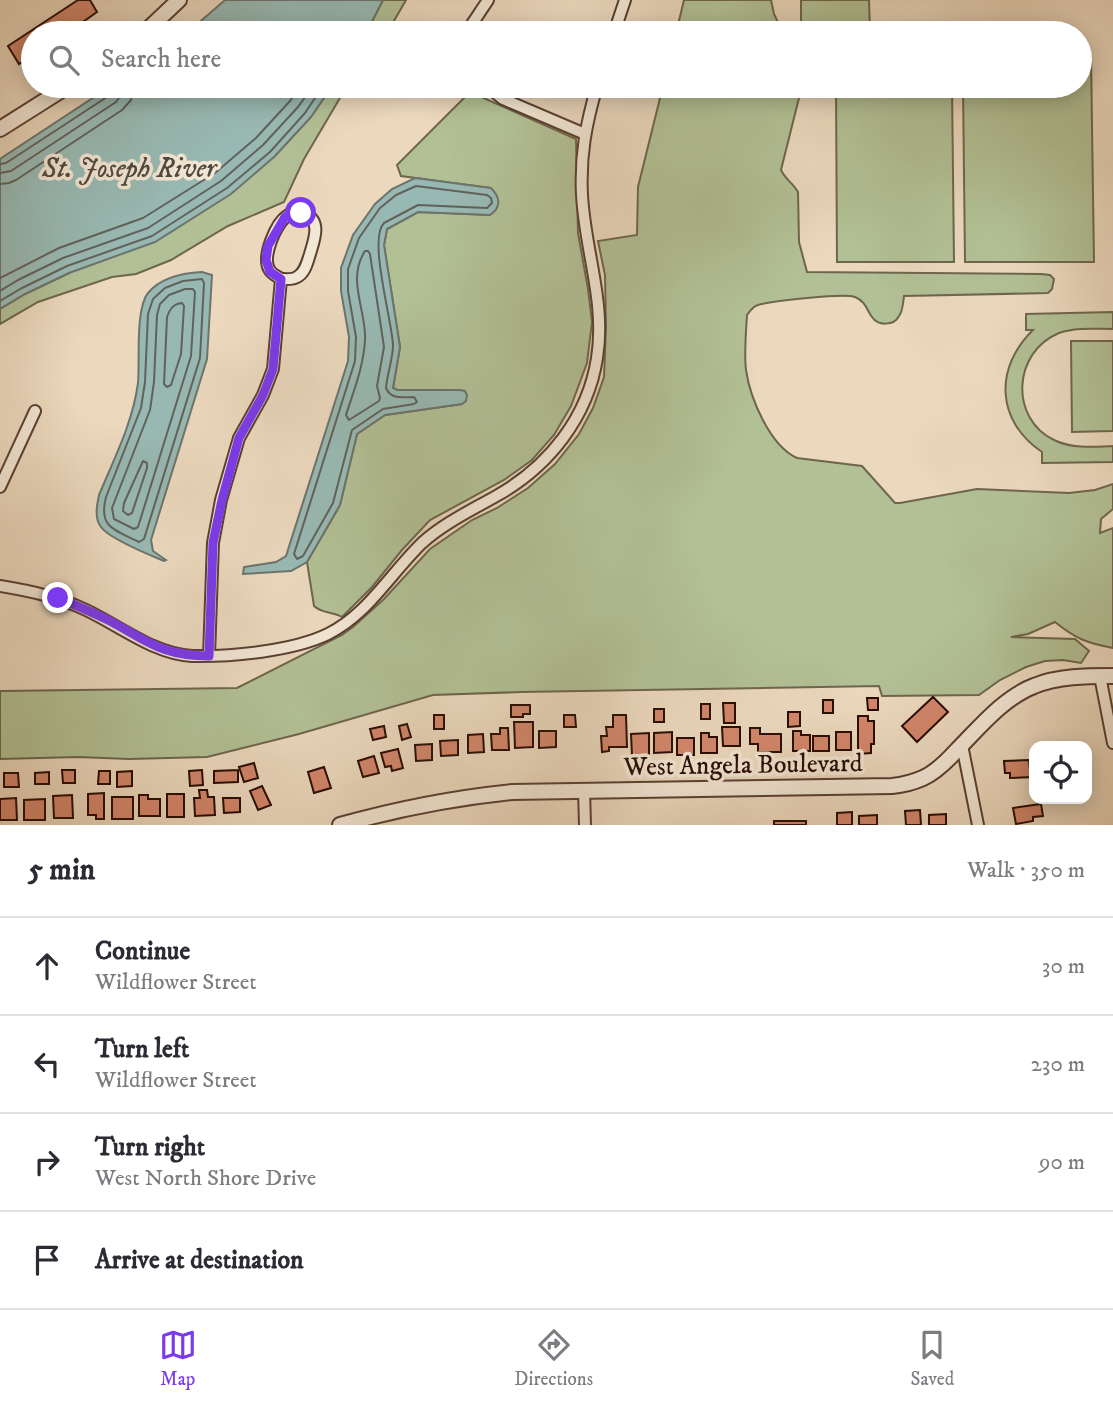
<!DOCTYPE html>
<meta charset="utf-8">
<style>
body{margin:0;font-family:"IM FELL DW Pica",serif;background:#f7f7f7;color:#2b2b33}
.controls{position:absolute;right:21px;bottom:21px;display:grid;overflow:hidden;border-radius:14px;box-shadow:0 4px 18px #0003}
.controls button{width:63px;height:63px;display:grid;place-items:center;padding:0;border:0;border-bottom:2px solid #e1e1e2;background:#fff;color:#2b2b33;font:35px sans-serif}
.stop{position:absolute;width:21px;height:21px;margin:-16px;border:5px solid #7c3aed;border-radius:50%;background:#fff}
.stop.end{background:#7c3aed;border-color:#fff;box-shadow:0 2px 7px #0008}
.list{margin:0;padding:0;list-style:none}
h2{display:flex;justify-content:space-between;align-items:center;height:91px;margin:0;padding:0 28px;font-size:30px}
h2 small{font-size:23px;font-weight:400;color:#7c7c81}
.list li{display:grid;grid-template-columns:46px 1fr auto;gap:21px;align-items:center;box-sizing:border-box;height:98px;padding:0 28px;border-top:2px solid #e1e1e2}
.list b{display:block;font-size:26px;white-space:nowrap}
.list p{margin:0;font-size:23px;white-space:nowrap;color:#7c7c81}
.list em{font-size:23px;font-style:normal;color:#7c7c81}
.icon{flex:none;width:38px;height:38px;fill:none;stroke:currentColor;stroke-width:2;stroke-linecap:round;stroke-linejoin:round}
.map{position:relative;flex:none;width:1113px;height:825px;overflow:hidden}
.search{position:absolute;background:#fff;box-shadow:0 4px 18px #0003;left:21px;right:21px;top:21px;height:77px;display:flex;align-items:center;gap:18px;box-sizing:border-box;padding:0 24px;border-radius:38px;color:#7c7c81;font-size:26px}
.sheet{height:483px;background:#fff}
nav{display:flex;justify-content:space-around;align-items:center;box-sizing:border-box;height:98px;border-top:2px solid #e1e1e2;background:#fff;font-size:19px;color:#7c7c81}
nav a{display:grid;justify-items:center;gap:4px}
nav .on{color:#7c3aed}
.map>svg:first-child{display:block}
.green{fill:#b2c095;stroke:#6e664c;stroke-width:2}
.water{fill:#98b9b3;stroke:#6c746d;stroke-width:2}
.lines{fill:none;stroke-linecap:round;stroke-linejoin:round}
.shore{stroke:#60625b;stroke-width:2}
.building{fill:#d2866b;stroke:#290c03;stroke-width:2}
.minor-casing{stroke:#5a3f32;stroke-width:14}
.tertiary-casing{stroke:#5a3f32;stroke-width:18}
.minor{stroke:#f2e6d4;stroke-width:10}
.tertiary{stroke:#f2e6d4;stroke-width:14}
.route{stroke:#7c3aed;stroke-width:9}
.labels{text-anchor:middle;stroke-width:7;stroke-linejoin:round;paint-order:stroke}
.street-label{font-size:26px;fill:#290c03;stroke:#f2e6d4}
.water-label{font-size:28px;font-style:italic;fill:#504941;stroke:#f2e6d4}
</style>
<div class="map">
<svg width="1113" height="825" viewBox="0 0 1113 825">
<rect width="100%" height="100%" fill="#ebd8bd"/>
<filter id="stains"><feTurbulence type="fractalNoise" baseFrequency=".00286" numOctaves="4"/><feColorMatrix values="0 0 0 0 .2 0 0 0 0 .09 0 0 0 0 .02 0 0 0 .5 -.17"/></filter>
<radialGradient id="worn" r=".72"><stop offset=".6" stop-color="#630" stop-opacity="0"/><stop offset="1" stop-color="#630" stop-opacity=".3"/></radialGradient>
<!-- green -->
<path class="green" d="M383 0H406L387 33H366Z
M684 0H771L774 14 783 33H676Z
M801 0H869L870 32 801 33Z
M1080 57H1091L1094 262H965L963 86H1080Z
M332 86H347L304 159 284 202 228 226 171 260 136 274 112 277 38 302 0 324V309L25 294 69 273 274 157 311 117Z
M663 86H802L781 170C785 179 793 183 798 192L799 242 807 272 1041 274 1050 275 1054 279 1052 289 1048 293 904 296C903 302 903 311 899 316 894 326 878 326 872 317 867 310 865 301 855 297 844 293 771 301 758 305 753 306 750 311 747 315 746 333 744 353 746 370 750 398 770 446 797 458L862 466 895 503H900L977 489 1069 493 1095 490 1113 484V509L1101 519 1100 533 1113 528V648C1087 643 1076 639 1055 622L1028 634 1011 637 1075 639 1089 651 1081 663 1063 660 1045 661 1026 667 1000 680 979 695 882 696 879 686 521 692 433 695 299 734 207 757 129 759 78 757 0 759V691L237 688 342 635 353 627 384 599 430 549 472 520 497 508 528 488 555 464 579 434 593 408 604 377 606 327 605 275 598 241 637 235 638 187Z
M836 86H952L954 262H837Z
M470 92 576 139 578 233 588 289 592 322 587 363 571 406 554 435 532 460 504 480 430 520 402 550 372 587 342 617C333 612 321 613 314 606L307 562 340 505 357 434 385 415 462 404 397 390 393 388 400 347 384 245 387 229 418 212 490 215 491 188 401 176 397 165Z
M1113 312V329C1096 329 1076 327 1059 333 1013 352 1009 418 1054 440 1072 449 1094 447 1113 446V462L1042 463V452C996 421 994 368 1033 330H1026V314Z
M1071 341H1113V431L1072 432Z"/>
<!-- water -->
<path class="water" d="M225 0H383L366 33H187Z
M111 86H332L311 117 274 157 231 194 155 242 69 273 25 294 0 309V159Z
M415 178 491 188C500 197 502 207 490 215L418 212 387 229 384 245 400 347 393 388 397 390H460L465 391 467 395 466 401 462 404 385 415 357 434 340 505 307 562 291 571 243 574 244 567 276 562 286 556 348 361 349 337 341 291V268L353 235 375 204 392 189Z
M202 272 212 275 207 359 151 540 153 551 166 560 164 561C150 555 109 539 101 527 94 518 97 505 99 495 114 459 133 422 138 383 140 362 135 309 148 293 161 277 183 273 202 272Z"/>
<g class="lines">
<!-- shore -->
<path class="shore" d="M0 164 6 163 110 95 114 91V86
M0 173 11 171 116 102 121 95 123 86
M0 184 9 183 16 180 122 110 131 100 133 86
M416 186 487 195 491 198 492 203 487 208 418 205 384 223C368 239 392 320 393 345 393 359 387 374 386 388 391 400 403 397 414 397L417 402 414 404 383 409 352 430 333 503 303 556 297 559 294 554 355 361 356 337 348 291V269L359 238 380 208 396 195Z
M365 251H368L370 254 384 347 377 386 380 398 379 401 349 420 346 415C354 390 363 368 365 341 367 311 346 280 365 251Z
M0 278 59 248 143 218 215 173 256 138 290 101 300 86
M202 279 204 283 200 358 144 539 139 542C115 530 98 528 106 497L141 408 145 382 148 314 153 299 165 288 183 281Z
M185 289H193L195 292 191 356 138 527 134 529 114 519 112 508 150 410 154 382 157 315 160 304 169 295Z
M0 291 18 280 63 258 148 228 221 181 263 145 298 107 313 86
M0 301 22 288 67 266 152 236 227 188 270 152 305 113 323 86
M182 303 184 306 181 354 171 385 167 387 164 384 167 317C170 309 173 304 182 303Z
M143 461 147 463V468L132 513 128 515 123 511 124 503Z"/>
</g>
<!-- building -->
<path class="building" d="M78 0H90L97 12 80 24 82 27 73 33H33V55L19 64 8 46Z
M933 697 948 712 917 742 902 726Z
M867 698H878V710H868Z
M823 700H833V713H823Z
M723 703H735V723H724Z
M701 704H710V719H701Z
M511 705H530V714H523V717H511Z
M654 709H664V722H654Z
M788 712H800V726L788 727Z
M434 715H444V729H434Z
M564 715H575L576 727H564Z
M613 715H626L627 747H609V751L602 752 601 736H607L606 727H613Z
M858 716H868V721H874V744H871V753L858 754Z
M514 722H533V747L515 748Z
M407 724 411 737 402 740 399 726Z
M384 726 386 737 373 740 370 729Z
M722 727H740V746H723Z
M500 728H508L509 750H492L491 734H500Z
M750 728H760V734H781V752H758V744H750Z
M539 731H556V747L539 748Z
M793 731H801V735H810V751H793Z
M672 732V752L654 753V733Z
M836 732H851V750H836Z
M649 733V755L632 756 631 734Z
M701 733H709V737H717V753H701Z
M483 734 484 752 468 753V735Z
M813 736H829V751H813Z
M677 738H694V755H677Z
M458 740V755L441 756 440 741Z
M432 744V760L416 761 415 745Z
M398 749 403 768 392 771 391 766 385 767 381 753Z
M374 756 379 773 363 777 358 761Z
M1029 760 1030 770H1034V777L1010 778V773H1005L1004 761Z
M254 763 258 778 244 782 239 767Z
M324 767 331 788 314 793 308 772Z
M62 770H75V783H63Z
M202 770 203 785 190 786 189 771Z
M238 770V782L214 783V771Z
M99 771H110V784H98Z
M132 771V786L117 787V772Z
M49 772V784H35V773Z
M4 773H18L19 787H4Z
M262 786 271 805 258 810 250 791Z
M199 790H207L208 797H214L215 815 195 816 194 798H200Z
M104 793V819H96V815H88V794Z
M167 794H184V817H167Z
M72 795 73 818H54L53 796Z
M139 795H148V799H160V816H139Z
M112 797H133V819H112Z
M16 798 17 820H0V799Z
M223 798H240V812L224 813Z
M45 799V820H24V800Z
M1041 804 1043 816 1033 817V821L1016 824 1013 808Z
M920 810 921 825H906L905 811Z
M852 812V825H837V813Z
M946 814V825H929V815Z
M877 815V825H859V816Z
M774 821H806V825H774Z"/>
<g class="lines">
<!-- minor casing -->
<g class="minor-casing">
<path id="minor" d="M471 33 472 24 488 0
M614 33 625 0
M487 86 503 99 585 134
M0 487 35 411
M0 586C30 591 59 597 86 610 120 626 154 654 192 656 231 657 293 651 328 634 368 614 390 574 422 543 444 523 472 510 498 495 549 466 588 417 597 358 606 302 585 251 582 195 580 155 586 124 597 86
M209 656 213 543 221 500 239 438 263 395 273 369 281 279C286 279 293 280 297 277 305 273 307 263 310 254 314 240 323 219 302 213 297 212 291 212 287 216 276 223 262 256 269 269 271 274 277 276 281 279
M1100 676 1113 743
M962 745 978 825
M584 790 585 825"/>
</g>
<!-- tertiary casing -->
<g class="tertiary-casing">
<path id="tertiary" d="M144 33 179 0
M0 129 68 86
M340 825C397 809 453 798 512 792L892 786C902 785 914 782 923 778 936 772 947 761 956 751 979 728 1003 698 1034 686 1058 676 1087 676 1113 676"/>
</g>
<!-- minor -->
<use href="#minor" class="minor"/>
<!-- tertiary -->
<use href="#tertiary" class="tertiary"/>
</g>
<g class="lines">
<!-- route -->
<path class="route" d="M58 598C75 605 92 612 108 620 148 641 161 656 209 656L213 543 222 500 239 438 263 395 273 369 281 279 270 272 266 260 268 246 285 217 293 213H301"/>
</g>
<g class="labels">
<!-- street labels -->
<g class="street-label">
<text transform="translate(743 764) rotate(-1)" y="9">West Angela Boulevard</text>
</g>
<!-- water labels -->
<g class="water-label">
<text x="129" y="177">St. Joseph River</text>
</g>
</g>
<rect width="100%" height="100%" filter="url(#stains)"/>
<rect width="100%" height="100%" fill="url(#worn)"/>
</svg>
<div class="controls">
<button><svg class="icon" aria-label="locate" viewBox="0 0 24 24"><circle cx="12" cy="12" r="6"/><path d="M12 2v4M12 18v4M2 12h4M18 12h4"/></svg></button>
</div>
<div class="stop" style="left:301px;top:213px"></div>
<div class="stop end" style="left:58px;top:598px"></div>
<div class="search"><svg class="icon" aria-label="search" viewBox="0 0 24 24"><circle cx="10" cy="10" r="6"/><path d="M15 15l6 6"/></svg>Search here</div>
</div>
<section class="sheet">
<h2>5 min<small>Walk · 350 m</small></h2>
<ul class="list">
<li><svg class="icon" aria-label="ahead" viewBox="0 0 24 24"><path d="M12 20V5M6 11l6-6 6 6"/></svg><div><b>Continue</b><p>Wildflower Street</p></div><em>30 m</em></li>
<li><svg class="icon" aria-label="left" viewBox="0 0 24 24"><path d="M17 20v-9H6M10 6l-5 5 5 5"/></svg><div><b>Turn left</b><p>Wildflower Street</p></div><em>230 m</em></li>
<li><svg class="icon" aria-label="right" viewBox="0 0 24 24"><path d="M7 20v-9h11M14 6l5 5-5 5"/></svg><div><b>Turn right</b><p>West North Shore Drive</p></div><em>90 m</em></li>
<li><svg class="icon" aria-label="arrive" viewBox="0 0 24 24"><path d="M6 21V4h12l-3 4 3 4H6"/></svg><div><b>Arrive at destination</b></div></li>
</ul>
</section>
<nav>
<a class="on"><svg class="icon" aria-label="map" viewBox="0 0 24 24"><path d="M3 6l6-2 6 2 6-2v14l-6 2-6-2-6 2zM9 4v14M15 6v14"/></svg>Map</a>
<a><svg class="icon" aria-label="directions" viewBox="0 0 24 24"><path d="M12 3l9 9-9 9-9-9zM9 14v-3h6M13 9l2 2-2 2"/></svg>Directions</a>
<a><svg class="icon" aria-label="saved" viewBox="0 0 24 24"><path d="M7 4h10v16l-5-4-5 4z"/></svg>Saved</a>
</nav>
